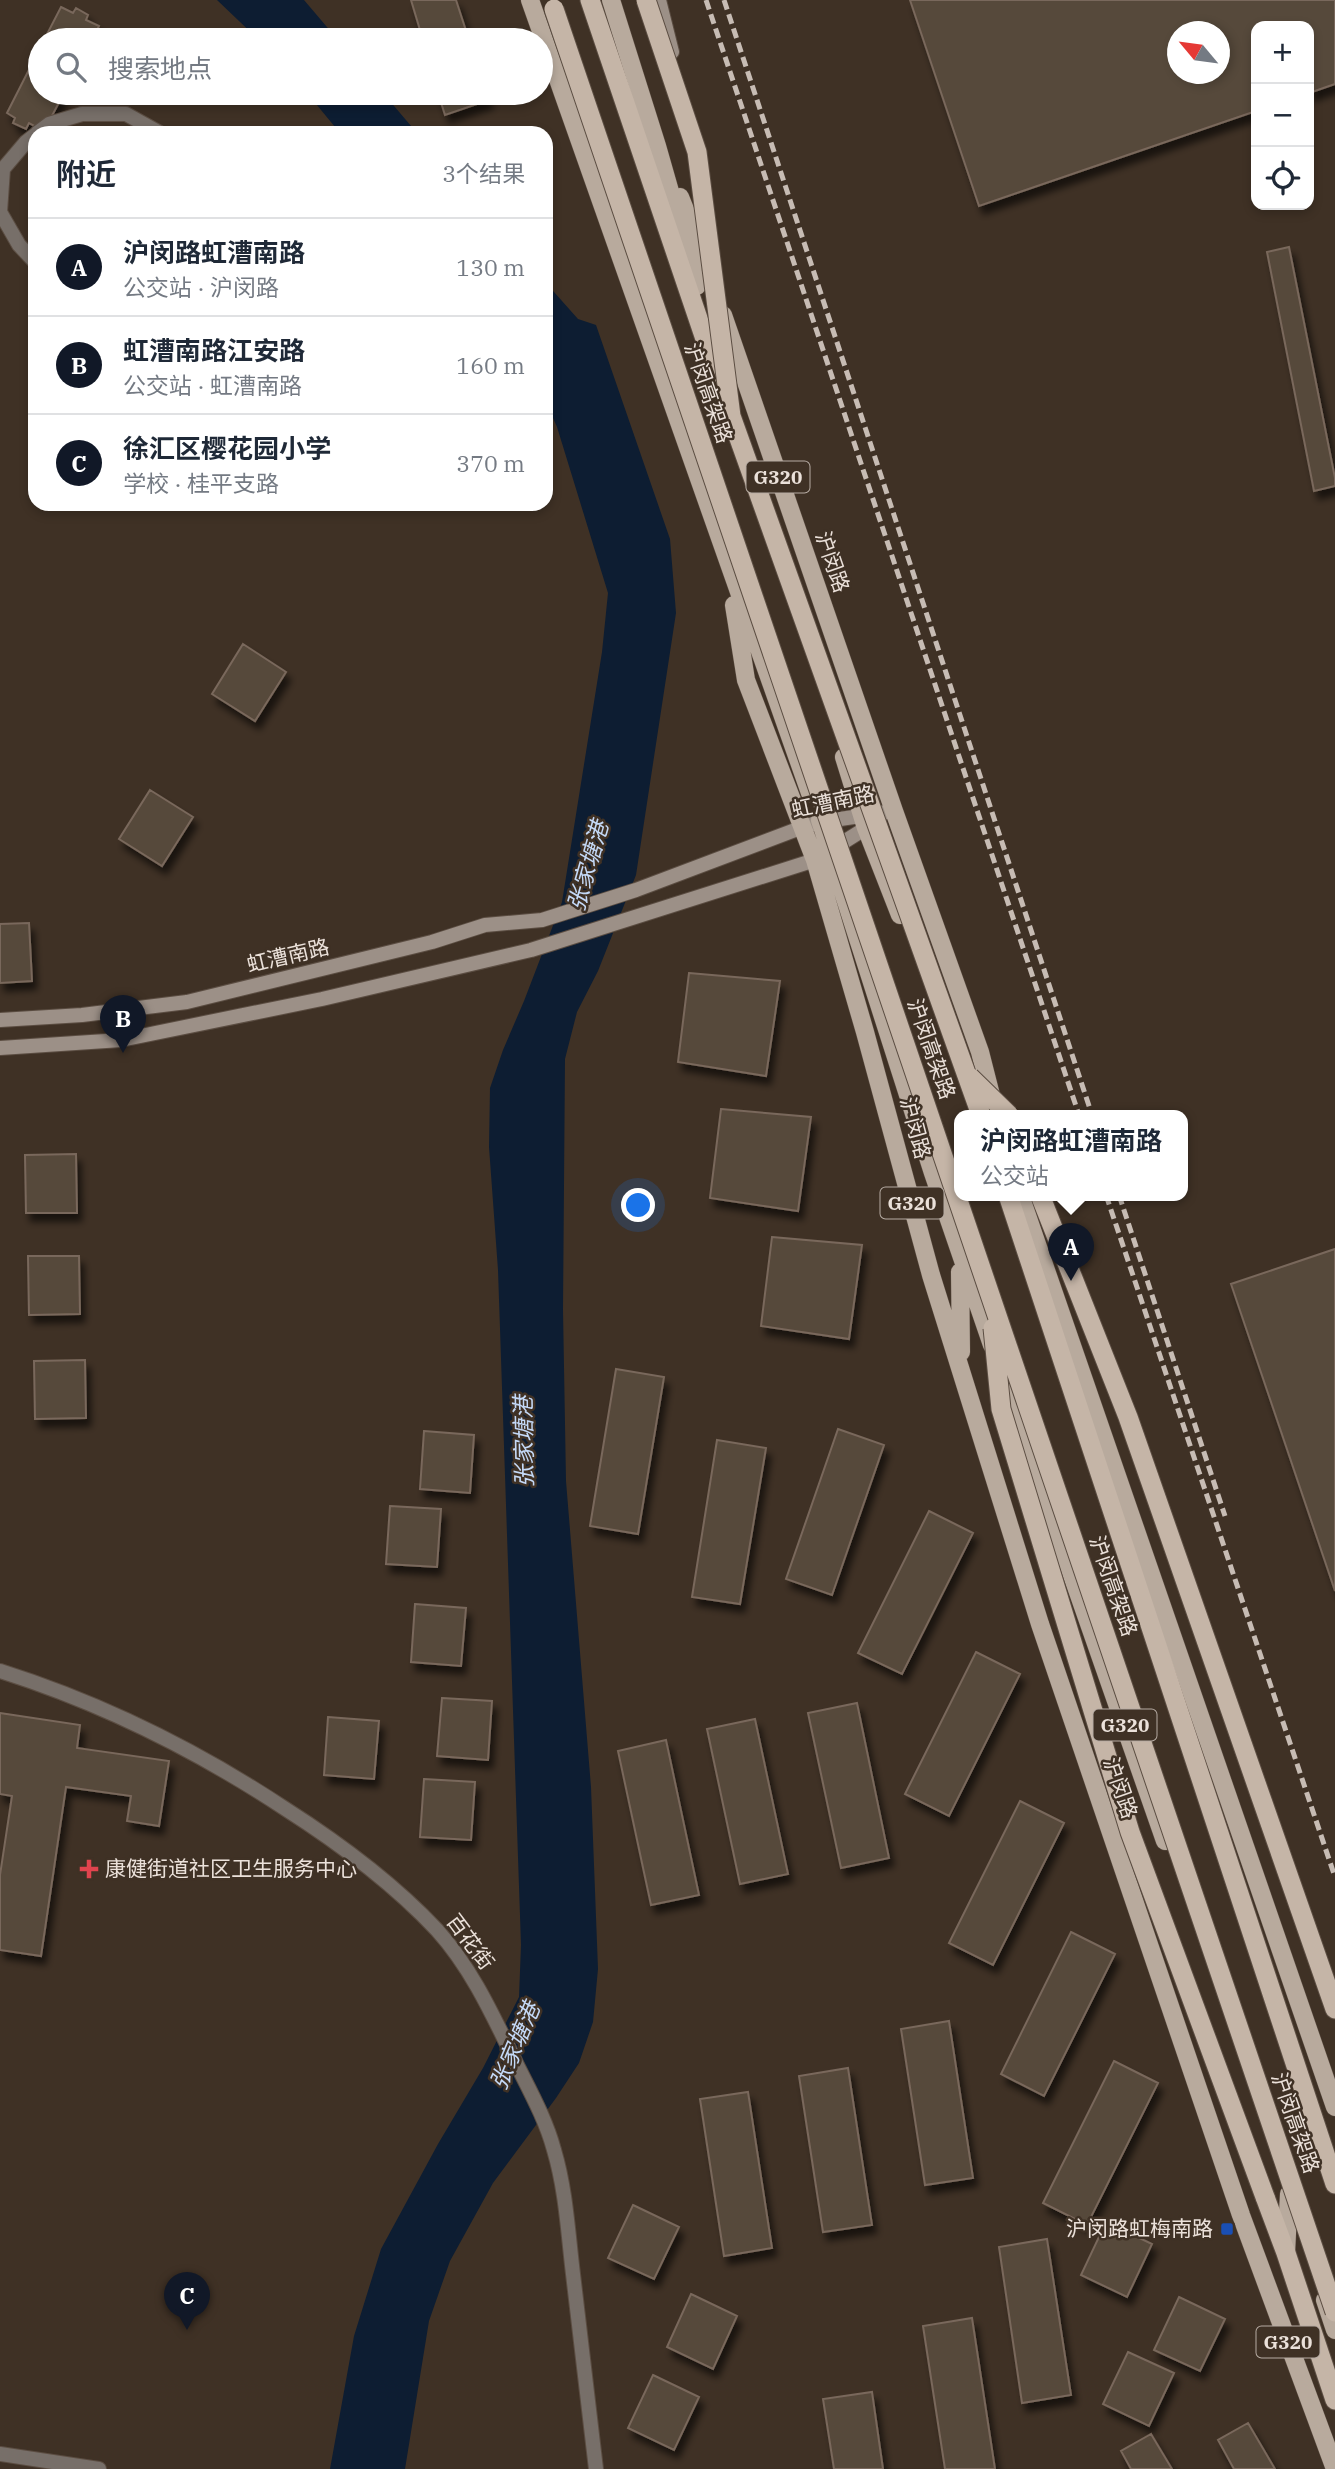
<!DOCTYPE html>
<html lang="zh">
<meta charset="utf-8">
<style>
body{margin:0;font-family:"IBM Plex Serif","Noto Sans SC",serif;background:#f2f2f3;color:#1f2937}
.controls{position:absolute;right:21px;top:21px;display:grid;overflow:hidden;border-radius:14px;box-shadow:0 4px 10px #0003}
.controls button{width:63px;height:63px;display:grid;place-items:center;padding:0;border:0;border-bottom:2px solid #e0e1e3;background:#fff;color:#1f2937;font:35px sans-serif}
.compass{position:absolute;left:1167px;top:21px;width:63px;height:63px;border-radius:50%;background:#fff;box-shadow:0 4px 10px #0003;rotate:299deg}
.you{position:absolute;left:639px;top:1206px;width:24px;height:24px;margin:-18px;border:5px solid #fff;border-radius:50%;background:#1a73e8;box-shadow:0 0 0 10px #1a73e833}
.badge{display:grid;place-items:center;width:46px;height:46px;border-radius:50%;background:#111827;color:#fff;font-size:23px;font-weight:700}
.pin{position:absolute;translate:-50% -58px;filter:drop-shadow(0 2px 4px #0008)}
.pin::after{content:'';position:absolute;top:37px;width:24px;height:21px;background:inherit;clip-path:polygon(0 0,100% 0,50% 100%)}
.popup{position:absolute;left:954px;top:1110px;width:234px;height:91px;box-sizing:border-box;display:grid;place-content:center;border-radius:14px;background:#fff;filter:drop-shadow(0 2px 5px #0005);font-size:23px;white-space:nowrap;color:#747a83}
.popup b{font-size:26px;color:#1f2937}
.popup::after{content:'';position:absolute;left:50%;top:100%;margin-left:-14px;border:14px solid transparent;border-top-color:#fff}
.list{margin:0;padding:0;list-style:none}
h2{display:flex;justify-content:space-between;align-items:center;height:91px;margin:0;padding:0 28px;font-size:30px}
h2 small{font-size:23px;font-weight:400;color:#747a83}
.list li{display:grid;grid-template-columns:46px 1fr auto;gap:21px;align-items:center;box-sizing:border-box;height:98px;padding:0 28px;border-top:2px solid #e0e1e3}
.list b{display:block;font-size:26px;white-space:nowrap}
.list p{margin:0;font-size:23px;white-space:nowrap;color:#747a83}
.list em{font-size:23px;font-style:normal;color:#747a83}
.icon{flex:none;width:38px;height:38px;fill:none;stroke:currentColor;stroke-width:2;stroke-linecap:round;stroke-linejoin:round}
.map{position:relative;flex:none;width:1335px;height:2469px;overflow:hidden}
.search{position:absolute;background:#fff;box-shadow:0 4px 10px #0003;left:28px;top:28px;width:525px;height:77px;display:flex;align-items:center;gap:18px;box-sizing:border-box;padding:0 24px;border-radius:38px;color:#747a83;font-size:26px}
.panel{position:absolute;background:#fff;box-shadow:0 4px 10px #0003;left:28px;top:126px;width:525px;height:385px;border-radius:21px}
.map>svg:first-child{display:block}
.water{fill:#0d1d32}
.building{fill:#57483b;stroke:#79685b;stroke-width:2;fill-rule:evenodd;filter:url(#shadow)}
.lines{fill:none;stroke-linecap:round;stroke-linejoin:round}
.minor-casing{stroke:#5b4d42;stroke-width:16}
.secondary-casing{stroke:#5b4d42;stroke-width:16}
.primary-casing{stroke:#5b4d42;stroke-width:19}
.trunk-casing{stroke:#5b4d42;stroke-width:21}
.minor{stroke:#776f69;stroke-width:14}
.secondary{stroke:#9c9087;stroke-width:14}
.primary{stroke:#b8aa9d;stroke-width:18}
.trunk{stroke:#c5b5a7;stroke-width:19}
.rail{stroke:#c7bcb4;stroke-width:5;stroke-dasharray:10 5;stroke-linecap:butt}
.trunk-bridge-casing{stroke:#5b4d42;stroke-width:21;stroke-linecap:butt}
.trunk-bridge{stroke:#c5b5a7;stroke-width:19}
.health-dot{fill:#e0444e;stroke:#3f3125;stroke-width:2.5}
.transit-dot{fill:#1a4fb4;stroke:#3f3125;stroke-width:2.5}
.labels{text-anchor:middle;stroke-width:5;stroke-linejoin:round;paint-order:stroke}
.shield{fill:#3f3125;stroke:#b7aca4;stroke-width:2}
.shield-label{font-size:19px;font-weight:bold;fill:#ebe1da}
.street-label{font-size:21px;fill:#ebe1da;stroke:#3f3125}
.poi-label{font-size:21px;fill:#ebe1da;stroke:#3f3125;text-anchor:start}
.water-label{font-size:23px;font-style:italic;fill:#c4d9f7;stroke:#3f3125}
</style>
<div class="map">
<svg width="1335" height="2469" viewBox="0 0 1335 2469">
<defs>
<filter id="shadow"><feDropShadow dx="4.5" dy="8" stdDeviation="3.5" flood-color="#0009"/></filter>
</defs>
<rect width="100%" height="100%" fill="#3f3125"/>
<!-- water -->
<path class="water" d="M217 0H304L338 40H259Z
M307 93H383L417 133H340Z
M546 283 578 319 596 325 670 539 676 613 636 875 598 971 577 1012 565 1059 563 1310 566 1481 591 1787 598 1969 593 2022 579 2063 556 2098 493 2183 450 2261 429 2321 405 2469H330L354 2336 381 2249 438 2144 483 2068 519 1997 521 1945 498 1270 489 1147 490 1088 503 1050 524 1001 562 902 602 652 608 593 557 427 546 402Z"/>
<!-- building -->
<path class="building" d="M411 0H456L469 40H423Z
M910 0H1335V84L1309 93V26H1256V111L979 206ZM1178 32H1220V74H1178Z
M61 7 73 13 76 8 88 15 86 20 99 26 92 40H44Z
M40 48V93H64L44 131 29 123 26 129 13 123 15 118 7 113Z
M438 93H486L489 100 445 115Z
M1289 247 1335 478V486L1314 491 1267 252Z
M243 644 286 672 255 721 212 694Z
M150 790 193 817 162 866 119 839Z
M29 923 32 981 0 983V924Z
M689 973 780 981 766 1076 678 1062Z
M721 1109 811 1117 798 1211 710 1198Z
M76 1154 77 1213H26L25 1155Z
M772 1237 862 1245 849 1339 761 1326Z
M1335 1249V1591L1231 1284Z
M28 1256H79L80 1314 29 1315Z
M85 1360 86 1418 35 1419 34 1361Z
M616 1369 664 1377 638 1534 590 1526Z
M838 1429 884 1445 832 1595 786 1579Z
M424 1431 474 1435 470 1493 420 1489Z
M717 1440 766 1448 740 1604 692 1597Z
M390 1506 441 1509 437 1567 386 1564Z
M929 1511 973 1533 902 1674 858 1653Z
M415 1604 466 1608 461 1666 411 1662Z
M976 1652 1020 1674 949 1816 905 1794Z
M442 1698 492 1701 488 1760 437 1756Z
M857 1703 889 1858 841 1868 808 1713Z
M0 1713 80 1725 77 1748 169 1761 159 1826 127 1821 131 1796 66 1787 41 1956 0 1950V1875L12 1796 0 1794Z
M328 1717 379 1721 374 1779 324 1775Z
M755 1719 788 1874 740 1884 707 1729Z
M666 1740 699 1895 651 1905 618 1751Z
M424 1779 475 1782 471 1840 420 1837Z
M1020 1801 1064 1823 993 1965 949 1943Z
M1071 1932 1115 1954 1044 2096 1001 2074Z
M949 2021 973 2178 925 2185 901 2029Z
M1114 2061 1158 2083 1087 2225 1043 2203Z
M848 2068 872 2225 823 2232 799 2076Z
M748 2092 772 2248 724 2256 700 2099Z
M633 2205 679 2227 654 2279 608 2258Z
M1106 2222 1152 2244 1127 2297 1081 2275Z
M1047 2239 1071 2395 1022 2403 999 2247Z
M691 2294 737 2316 713 2369 667 2347Z
M1179 2297 1225 2319 1200 2371 1154 2350Z
M972 2318 995 2469H945L923 2326Z
M1128 2352 1174 2373 1149 2426 1103 2404Z
M653 2375 699 2397 674 2450 628 2428Z
M872 2392 883 2469H834L823 2399Z
M1248 2423 1275 2469H1234L1218 2440Z
M1151 2434 1172 2469H1131L1121 2451Z"/>
<g class="lines">
<!-- minor casing -->
<g class="minor-casing">
<path id="minor" d="M37 133 49 124 82 114H126L160 133
M35 135 26 142 3 169 0 212 19 245 35 262
M0 1671C101 1703 196 1750 284 1808 339 1843 392 1882 437 1930 473 1970 494 2018 517 2065 531 2093 546 2120 554 2150 566 2190 568 2233 573 2274 581 2339 588 2404 596 2469
M0 2454 99 2469"/>
</g>
<!-- secondary casing -->
<g class="secondary-casing">
<path id="secondary" d="M659 0 672 52
M0 1020 82 1015 187 1002 432 942 485 925 542 920 636 890 803 827 820 822 894 811
M0 1048 121 1040 322 999 531 950 815 860 874 823"/>
</g>
<!-- primary casing -->
<g class="primary-casing">
<path id="primary" d="M530 0 810 793
M611 0 657 146 697 286
M680 197 706 262
M723 315 894 811 980 1052 993 1103
M734 605 746 680 815 860 865 1032 931 1275 1040 1624 1241 2215 1335 2469
M844 757 866 828 900 915
M820 820 933 1173 992 1345
M1020 1195 1335 2107
M960 1272 961 1352
M1002 1375 1165 1841
M1286 2253 1289 2194
M1325 2300 1335 2330"/>
</g>
<!-- trunk casing -->
<g class="trunk-casing">
<path id="trunk" d="M590 0 724 395
M1008 1195 1335 2184
M1040 1195 1128 1417 1335 2009
M1265 2197 1286 2253 1335 2400"/>
</g>
<!-- minor -->
<use href="#minor" class="minor"/>
<!-- secondary -->
<use href="#secondary" class="secondary"/>
<!-- primary -->
<use href="#primary" class="primary"/>
<!-- trunk -->
<use href="#trunk" class="trunk"/>
<!-- rail -->
<path class="rail" d="M706 0 1079 1115
M724 0 1092 1115
M1106 1195 1335 1877
M1119 1195 1225 1516"/>
<!-- trunk-bridge casing -->
<g class="trunk-bridge-casing">
<path id="trunk-bridge" d="M646 0 697 152 731 416 981 1115
M554 9 1335 2312
M970 1077 1009 1115
M993 1328 1001 1409 1130 1832 1265 2197"/>
</g>
<!-- trunk-bridge -->
<use href="#trunk-bridge" class="trunk-bridge"/>
</g>
<!-- markers -->
<path class="health-dot" d="M85.5 1858.5h7v7h7v7h-7v7h-7v-7h-7v-7h7z"/>
<rect class="transit-dot" x="1220" y="2222" width="14" height="14" rx="3.5"/>
<g class="labels">
<!-- shield labels -->
<g class="shield">
<rect x="746.5" y="461.5" width="63" height="31" rx="5"/>
<rect x="880.5" y="1187.5" width="63" height="31" rx="5"/>
<rect x="1093.5" y="1709.5" width="63" height="31" rx="5"/>
<rect x="1256.5" y="2326.5" width="63" height="31" rx="5"/>
</g>
<g class="shield-label">
<text x="778" y="484">G320</text>
<text x="912" y="1210">G320</text>
<text x="1125" y="1732">G320</text>
<text x="1288" y="2349">G320</text>
</g>
<!-- street labels -->
<g class="street-label">
<text transform="translate(708 393) rotate(71)" y="7">沪闵高架路</text>
<text transform="translate(832 562) rotate(71)" y="7">沪闵路</text>
<text transform="translate(833 802) rotate(-12)" y="7">虹漕南路</text>
<text transform="translate(288 956) rotate(-13)" y="7">虹漕南路</text>
<text transform="translate(931 1049) rotate(71)" y="7">沪闵高架路</text>
<text transform="translate(915 1128) rotate(75)" y="7">沪闵路</text>
<text transform="translate(1113 1586) rotate(71)" y="7">沪闵高架路</text>
<text transform="translate(1120 1788) rotate(71)" y="7">沪闵路</text>
<text transform="translate(470 1942) rotate(53)" y="7">百花街</text>
<text transform="translate(1295 2123) rotate(71)" y="7">沪闵高架路</text>
</g>
<!-- poi labels -->
<g class="poi-label">
<text x="105" y="1876">康健街道社区卫生服务中心</text>
<text x="1213" y="2236" text-anchor="end">沪闵路虹梅南路</text>
</g>
<!-- water labels -->
<g class="water-label">
<text transform="translate(588 866) rotate(-74)" y="8">张家塘港</text>
<text transform="translate(524 1442) rotate(-91)" y="8">张家塘港</text>
<text transform="translate(515 2046) rotate(-67)" y="8">张家塘港</text>
</g>
</g>
</svg>
<div class="controls">
<button>+</button>
<button>−</button>
<button><svg class="icon" aria-label="locate" viewBox="0 0 24 24"><circle cx="12" cy="12" r="6"/><path d="M12 2v4M12 18v4M2 12h4M18 12h4"/></svg></button>
</div>
<svg class="compass" viewBox="-18 -18 36 36"><path d="M0-13l5 13h-10z" fill="#e53935"/><path d="M0 13l5-13h-10z" fill="#747a83"/></svg>
<div class="you"></div>
<div class="pin badge" style="left:1071px;top:1281px">A</div>
<div class="popup"><b>沪闵路虹漕南路</b>公交站</div>
<div class="pin badge" style="left:123px;top:1053px">B</div>
<div class="pin badge" style="left:187px;top:2330px">C</div>
<div class="search"><svg class="icon" aria-label="search" viewBox="0 0 24 24"><circle cx="10" cy="10" r="6"/><path d="M15 15l6 6"/></svg>搜索地点</div>
<section class="panel">
<h2>附近<small>3个结果</small></h2>
<ul class="list">
<li><span class="badge">A</span><div><b>沪闵路虹漕南路</b><p>公交站 · 沪闵路</p></div><em>130 m</em></li>
<li><span class="badge">B</span><div><b>虹漕南路江安路</b><p>公交站 · 虹漕南路</p></div><em>160 m</em></li>
<li><span class="badge">C</span><div><b>徐汇区樱花园小学</b><p>学校 · 桂平支路</p></div><em>370 m</em></li>
</ul>
</section>
</div>
